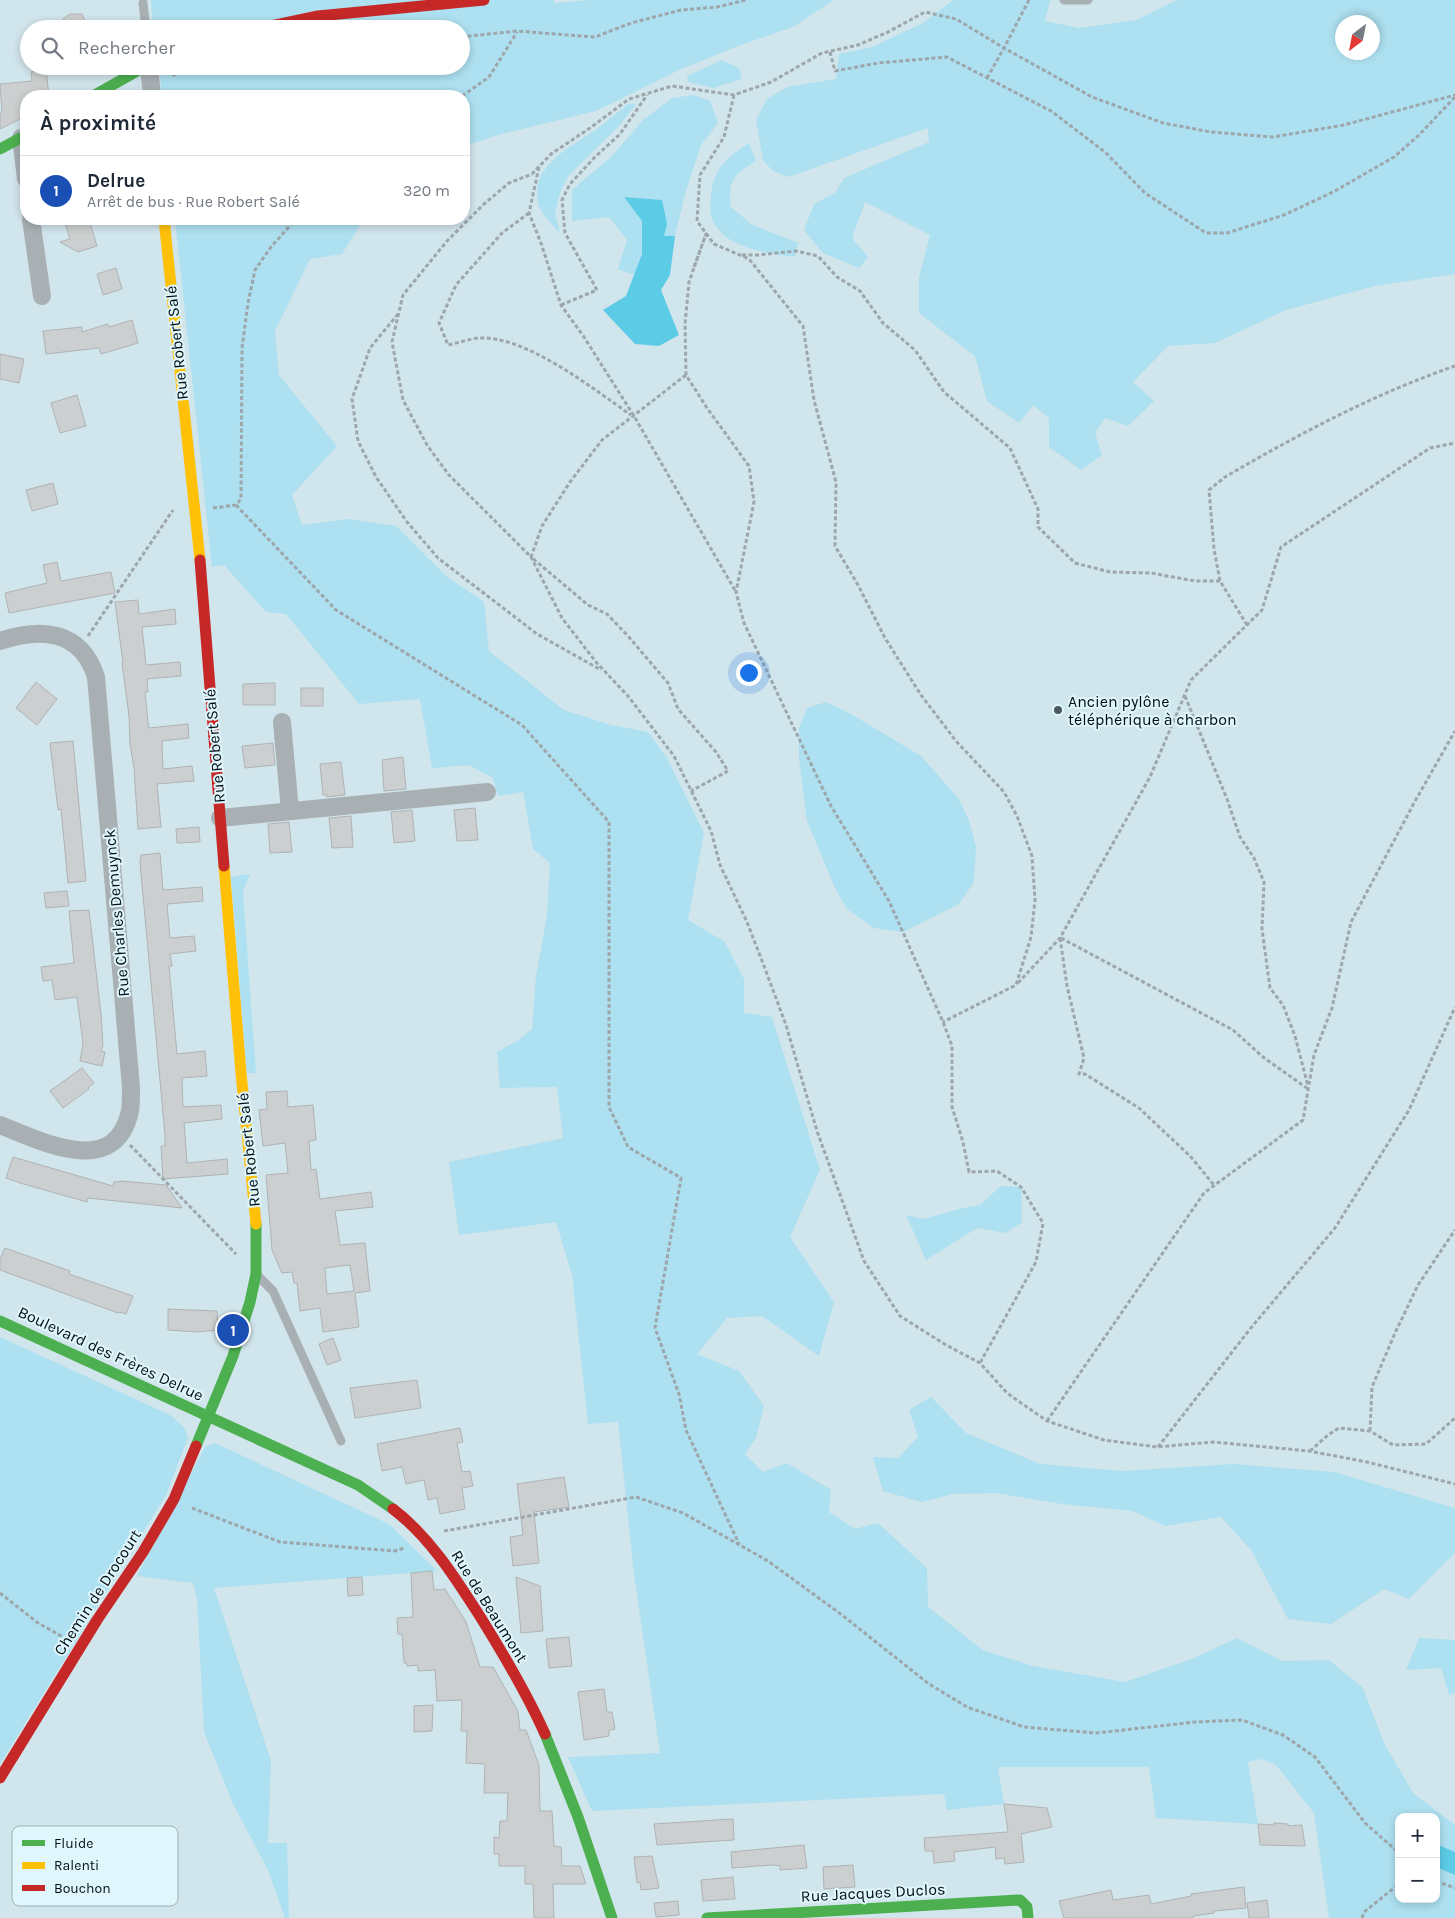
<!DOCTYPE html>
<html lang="fr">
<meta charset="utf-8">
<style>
body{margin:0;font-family:Karla,sans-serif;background:#f2f2f3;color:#1f2937}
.controls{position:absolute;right:15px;bottom:15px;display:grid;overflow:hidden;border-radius:10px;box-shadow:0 2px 8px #0003}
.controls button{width:45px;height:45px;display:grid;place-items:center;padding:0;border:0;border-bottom:1px solid #e0e1e3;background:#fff;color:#1f2937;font:25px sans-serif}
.compass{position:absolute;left:1335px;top:15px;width:45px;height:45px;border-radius:50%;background:#fff;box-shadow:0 2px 8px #0003;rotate:212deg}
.you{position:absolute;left:748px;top:672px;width:18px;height:18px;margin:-12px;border:4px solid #fff;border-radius:50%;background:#1a73e8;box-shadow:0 0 0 8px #1a73e833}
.badge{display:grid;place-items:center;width:32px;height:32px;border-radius:50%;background:#4b595e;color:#fff;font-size:16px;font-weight:700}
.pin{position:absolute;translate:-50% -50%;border:2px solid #fff;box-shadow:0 1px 5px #0006}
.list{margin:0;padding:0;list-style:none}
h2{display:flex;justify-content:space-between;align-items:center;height:65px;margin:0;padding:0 20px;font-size:21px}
h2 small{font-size:16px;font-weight:400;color:#747a83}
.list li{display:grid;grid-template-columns:32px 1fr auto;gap:15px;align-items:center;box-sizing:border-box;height:70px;padding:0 20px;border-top:1px solid #e0e1e3}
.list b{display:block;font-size:19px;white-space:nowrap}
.list p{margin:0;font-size:16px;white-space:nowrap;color:#747a83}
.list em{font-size:16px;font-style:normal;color:#747a83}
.icon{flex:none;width:28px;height:28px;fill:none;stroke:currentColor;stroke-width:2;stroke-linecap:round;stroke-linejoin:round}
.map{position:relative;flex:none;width:1455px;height:1918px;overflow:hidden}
.search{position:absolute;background:#fff;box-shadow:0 2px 8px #0003;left:20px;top:20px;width:450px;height:55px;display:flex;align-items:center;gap:12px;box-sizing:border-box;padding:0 18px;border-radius:28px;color:#747a83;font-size:19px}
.panel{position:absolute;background:#fff;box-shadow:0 2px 8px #0003;left:20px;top:90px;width:450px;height:135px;border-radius:20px}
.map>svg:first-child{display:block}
.green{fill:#ade0f0;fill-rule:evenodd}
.water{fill:#5ccbe6}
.building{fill:#cccfcf;stroke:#afb3b3;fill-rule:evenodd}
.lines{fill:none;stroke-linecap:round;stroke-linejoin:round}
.path{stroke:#9da6aa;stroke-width:3;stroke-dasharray:4 2.5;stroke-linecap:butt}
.lane{stroke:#a9b0b3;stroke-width:9}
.street{stroke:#a9b0b3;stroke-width:18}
.fast{stroke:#4caf50;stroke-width:11}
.slow{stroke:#ffc107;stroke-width:11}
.jam{stroke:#c62828;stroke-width:11}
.poi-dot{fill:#4b595e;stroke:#dff6fd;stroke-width:2}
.labels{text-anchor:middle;stroke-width:4;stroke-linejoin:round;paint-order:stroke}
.street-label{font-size:16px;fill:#030e12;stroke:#dff6fd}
.poi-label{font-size:16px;fill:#030e12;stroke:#dff6fd;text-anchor:start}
.key{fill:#dff6fd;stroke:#9db0b6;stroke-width:1}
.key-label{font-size:14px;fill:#030e12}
</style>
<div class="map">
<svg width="1455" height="1918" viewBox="0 0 1455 1918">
<rect width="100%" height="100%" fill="#d1e5ec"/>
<!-- green -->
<path class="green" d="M151 0H554V3L591 0H834L793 27 738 46 679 70 596 111 498 135 464 146V96H162L160 78 165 66H461V29H153Z
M953 0H1050L1045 21 1079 28 1136 20 1177 0H1455V274L1375 286 1286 310 1215 343 1168 346 1133 382 1154 401 1128 426 1105 418 1095 433 1102 455 1081 470 1049 447V418L1033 405 1019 423 987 401 975 356 919 313V277L930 235 865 202 852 238 868 257 859 268 823 253 804 230 814 204 835 193 844 178 929 142 928 128 788 177 773 171 763 160 756 120 767 99 787 87 836 79 839 54 872 47 923 23ZM1372 22V52H1342V22Z
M722 60 739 68 742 79 713 88 688 82 687 76Z
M694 95 710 101 718 123 701 145 686 191 675 236 664 237 662 200 624 197 642 221V254L634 275 618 269 627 240 609 217 572 221V190L612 156 643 120 672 98Z
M628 104H636L619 126 569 175 560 192 555 213 560 233C554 226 542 215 539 206 528 167 568 149 594 131 606 122 617 113 628 104Z
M749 143 756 161C733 176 730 177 730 206L751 224 798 243 795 257C768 253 719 248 711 215 709 210 711 202 711 196 713 169 727 157 749 143Z
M175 219H364L342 254 310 259 275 331 279 375 337 446 292 495 302 525 348 519 396 526 447 577 484 602 489 651 564 710 611 725 648 732 667 758 704 833 688 920 725 942 744 979V1013L772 1017 820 1170 790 1237 834 1302 819 1356 762 1316 727 1318 697 1354 739 1371 764 1406 756 1438 745 1454 763 1472 787 1463 831 1490 829 1512 855 1529 878 1523 927 1568 928 1607 983 1650 1033 1666 1125 1682 1192 1659 1237 1638 1282 1661 1329 1660 1363 1688 1384 1743 1413 1793 1455 1825V1852L1436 1844V1817H1399V1826L1397 1829 1399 1837V1899H1436V1867L1455 1875V1918H1329L1314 1813 1276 1765 1261 1759 1248 1762 1258 1824 1156 1818 1149 1767H998L1004 1804 947 1810 944 1794 592 1811 568 1757 660 1753 634 1574 618 1422 588 1424 572 1275 556 1222 459 1235 449 1162 563 1138 557 1087 500 1088 497 1052 517 1041 532 1029 536 976 547 915 550 863 533 849 523 792 498 796 493 778 469 765 432 768 420 699 359 704 286 614 266 612 224 565 212 567Z
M826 702 851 714 921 756 959 799 969 821 976 846 974 882 959 904 903 932 874 928 847 909 835 888 807 821 799 759V728L807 708Z
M250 874 243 891 256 1073H247L231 877Z
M1001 1186 1021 1187 1022 1222 1006 1233 977 1228 926 1260 906 1215 923 1219 963 1208 980 1205Z
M0 1337 170 1415 184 1427 188 1438 166 1495 0 1764Z
M931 1397 966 1433 1040 1464 1122 1471 1234 1464 1334 1472 1455 1508V1553L1409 1599 1384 1589 1331 1624 1288 1619 1251 1550 1221 1517 1165 1526 1133 1511 1062 1504 996 1493 953 1494 921 1502 883 1491 873 1457 898 1458 918 1437 909 1410Z
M215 1443 389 1524 437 1571 214 1588 271 1761 268 1843H287L289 1918H285L268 1870 234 1806 204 1732 197 1599 193 1583 137 1576 205 1447Z
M1419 1638 1455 1640V1693L1449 1695 1441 1668 1406 1670Z"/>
<!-- water -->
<path class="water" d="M624 197 662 200 667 224 664 236H675L670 275 661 290 679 335 659 346 635 344 603 310 626 296 642 254V221Z
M1436 1844 1455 1852V1875L1436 1867Z"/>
<!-- building -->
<path class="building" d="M70 14H82L89 29H69L63 19Z
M46 69 49 96H26V116L0 129V113L2 112 0 84 32 81 31 72Z
M80 219H89L97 246 78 252 60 242 70 239 65 223Z
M116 268 122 289 103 295 97 274Z
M132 320 138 343 101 354 99 348 46 354 43 331 82 327V332L108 324 109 327Z
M0 354 24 359 19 383 0 379Z
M77 395 86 426 60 433 51 403Z
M53 483 58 504 32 511 26 490Z
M57 562 61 581 111 572 115 593 9 613 5 593 47 583 43 565Z
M138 600 139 614 175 609 176 624 142 627 146 665 180 662 181 676 147 679 148 692H145L148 722 149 728 188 724 189 738 162 741 163 769 192 766 194 781 157 784 161 827 138 829 134 768 130 744 129 716 122 663H123L115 602Z
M36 682 57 699 37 725 16 708Z
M275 683V705H243V684Z
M301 688H323V706H301Z
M73 741 86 881 68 883 61 809 58 810 50 743Z
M273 743 275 765 245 768 242 746Z
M403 757 406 789 384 791 382 760Z
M341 762 345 795 327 797V795H323L320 764Z
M475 808 478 840 457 841 454 810Z
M412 810 415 841 394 843 391 812Z
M351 816 353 847 332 848 329 818Z
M289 822 292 852 270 853 268 824Z
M199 827 200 842 177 843 176 829Z
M160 853 163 890 202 887 203 901 167 904 170 938 194 936 196 951 170 954 172 966H169L177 1054 205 1051 207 1076 182 1078 183 1107 221 1105 222 1119 184 1123 187 1163 227 1159 228 1174 163 1179 161 1146H165V1135L140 863 141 855Z
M67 891 69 906 46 908 44 893Z
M89 910 101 1014 103 1045 101 1051 105 1052 102 1066 80 1061 83 1043 77 997 55 1000 52 980 43 981 41 967 74 963 69 911Z
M82 1068 94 1083 88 1088 89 1089 63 1108 50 1091Z
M287 1091 288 1107 313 1105 316 1140 309 1141 311 1170 316 1169 320 1199 371 1192 373 1207 335 1211 340 1245 365 1243 370 1291 355 1293 359 1327 323 1332 320 1308 300 1311 297 1283H294L292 1272 282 1273 272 1250 266 1175 288 1173 285 1143 263 1146 259 1110 267 1109 266 1092ZM350 1265 354 1291 327 1294 325 1268Z
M13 1157 113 1186 114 1182 122 1181 166 1185 182 1208 88 1198 87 1202 20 1183 6 1178Z
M5 1248 70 1271 69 1274 133 1296 126 1314 119 1312 118 1313 0 1270V1259Z
M168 1309 217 1311 218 1330 198 1332 168 1330Z
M333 1338 341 1360 327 1365 319 1344Z
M417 1380 421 1408 355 1418 350 1388Z
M460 1428 463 1442 457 1443 462 1472 470 1471 473 1486 462 1488 465 1509 440 1514 437 1498 428 1500 424 1480 406 1484 402 1467 382 1471 377 1444Z
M564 1477 569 1507 534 1512 539 1563 513 1566 510 1537 523 1535 517 1484Z
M432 1571 434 1590 445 1589 466 1622 480 1667H493L518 1711 520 1730H526L539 1765 540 1811H552L554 1846 561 1847 562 1866H580L586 1884H553L554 1918H534L533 1884H525V1866H499V1854H494V1837L499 1838 500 1821H507L508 1793H484L485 1764 466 1763 467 1731H461L462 1700 437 1701 435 1670 418 1671V1665L407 1666 406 1663H404L402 1634H398L397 1618 413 1617 411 1573Z
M362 1577 363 1595 348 1596 347 1578Z
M516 1577 540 1586 543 1631 521 1633Z
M569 1637 572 1666 549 1668 546 1639Z
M604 1689 607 1712H612L615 1729 609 1730V1736L584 1740 578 1692Z
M433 1705 432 1731 414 1732V1706Z
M1004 1804 1047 1808 1052 1827 1021 1834 1024 1862 1005 1864 1004 1858 996 1859 995 1847 954 1852 955 1861 934 1863 933 1851H925L924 1838 1008 1832Z
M733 1819 734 1840 657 1845 654 1824Z
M1274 1823 1288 1824 1289 1826 1302 1825 1305 1846 1260 1845 1258 1824 1274 1825Z
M804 1845 807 1868 780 1870V1866L772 1865 732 1868 731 1852Z
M652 1856 659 1888 641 1890 640 1882 637 1883 634 1857Z
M853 1865 855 1887 824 1889 823 1867Z
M733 1877 735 1899 703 1901 701 1880Z
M1244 1887 1246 1908 1214 1911V1913L1193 1916V1918H1064L1059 1901 1111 1890 1113 1900 1149 1895 1151 1904 1191 1896V1894Z
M1267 1900 1269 1918H1249L1247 1903Z
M678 1901 679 1915 656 1917 654 1903Z"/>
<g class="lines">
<!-- path -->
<path class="path" d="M1029 0 1004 48 956 19 925 12 888 32 858 45 822 53 771 82 734 95 672 86 629 99 590 128 551 154 532 174 509 183 484 204 447 241 403 295 392 342 403 400 427 445 449 475 531 557 562 618 596 662 628 696 674 756 711 831 720 865 747 922 764 966 786 1025 817 1131 864 1261 900 1316 946 1345 980 1363 1007 1393 1047 1421 1104 1440 1157 1447 1213 1442 1309 1451 1367 1462 1455 1484
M461 37 517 31 595 37 631 23 681 10 717 7 746 0
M830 52 835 71 878 63 947 57 1051 111 1105 152 1145 193 1206 233H1227L1284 215 1335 191 1394 157 1418 136 1455 97
M166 72 174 75 203 66
M987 78 1004 48 1092 97 1163 123 1211 132 1273 137 1344 125 1455 95
M734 95 724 137 700 175 697 221 714 244 749 259 803 326 814 400 836 482 835 546 858 585 885 638 921 695 956 741 1004 792 1017 816 1032 856 1035 900 1031 937 1016 985 943 1022
M462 96 489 77 517 32
M539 167 529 213 541 243 561 305 584 337 634 416 736 592
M529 213 502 233 456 285 439 323 448 345C458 343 469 339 478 338 526 335 593 389 631 415
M742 255H758L796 251 818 256 837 277 860 291 883 323 915 350 944 392 1010 448 1038 509V527L1075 563 1110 572 1151 573 1195 581H1220
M694 267 706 234 689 282 685 324 686 375 707 408 749 466 754 502 736 592 744 623 831 806 889 901 943 1022 952 1046V1107L963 1142 969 1172 997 1171 1021 1187 1043 1223 1036 1262 980 1363
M561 305 597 290 565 233 562 200 570 184 595 157 620 134 647 95
M398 314 370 348 352 399 358 441 376 477 407 522 438 558 537 634 601 670
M686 375 602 440 570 482 542 526 531 557 588 605 607 614 628 636 668 683 678 709 716 752 728 771 691 791
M236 505 336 610 522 725 609 822V1107L628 1147 681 1178 655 1328 679 1394 686 1430 739 1544
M213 508 236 505 241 499 242 348 248 303 255 270 271 247 296 219
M1247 625 1220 581 1214 549 1209 490 1225 477C1299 434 1374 394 1455 366
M88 636 173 510
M1185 696 1227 799 1240 837 1254 858 1264 882 1262 929 1270 988 1283 1005 1295 1036 1308 1086
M1060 938 1067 986 1084 1058 1079 1074H1085L1139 1108 1190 1156 1214 1185
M1061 938 1233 1030 1263 1057 1308 1089
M1018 983 1060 938 1150 777 1191 680 1262 610 1281 547 1430 448 1455 443
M130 1145 236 1254
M1047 1421 1204 1193 1303 1120 1314 1055 1332 1008 1351 922 1414 803 1455 731
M1370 1431 1372 1387 1395 1333 1418 1285 1455 1230
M1158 1447 1250 1329 1335 1228 1409 1110 1455 1007
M1310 1451 1328 1435 1339 1428 1370 1431 1393 1445 1426 1444 1455 1418
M192 1508 280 1542 395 1551 404 1548
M444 1531 636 1497 683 1513 768 1561 842 1615 929 1684 967 1707 1024 1727 1096 1733 1195 1722 1242 1720 1283 1735 1315 1757 1365 1823 1399 1853
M0 1593 38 1623 63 1637
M1436 1881 1455 1888
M1362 1918 1364 1912 1399 1884"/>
<!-- lane -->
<path class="lane" d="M1064 0H1088
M143 3 146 29
M259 1277 273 1291 341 1441"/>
<!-- street -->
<path class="street" d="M149 66 152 96
M21 138 26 179
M31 219 42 296
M0 641C41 627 81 630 96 677L131 1088C131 1095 131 1104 130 1111 115 1180 41 1141 0 1125
M282 722 290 811
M220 818 487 792"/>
<!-- fast -->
<path class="fast" d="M93 96 146 66
M0 149 26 135
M0 1321 358 1485 393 1509
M196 1446 233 1356 250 1302 256 1274V1224
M545 1734 578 1817 612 1918
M707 1918 1020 1900 1027 1907 1028 1918"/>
<!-- slow -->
<path class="slow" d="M164 219 200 560
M224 866 241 1073 256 1224"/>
<!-- jam -->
<path class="jam" d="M257 29 318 16 484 0
M200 560 224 866
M393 1509C430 1537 456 1579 481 1618 504 1655 527 1694 545 1734
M0 1778 97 1620 143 1552 174 1499 196 1446"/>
</g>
<!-- markers -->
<circle class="poi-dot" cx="1058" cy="710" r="5"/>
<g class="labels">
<!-- street labels -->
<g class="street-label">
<text transform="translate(176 343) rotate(-96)" y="6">Rue Robert Salé</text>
<text transform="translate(214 746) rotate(-95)" y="6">Rue Robert Salé</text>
<text transform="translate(116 913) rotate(-95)" y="6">Rue Charles Demuynck</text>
<text transform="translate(248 1150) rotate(-96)" y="6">Rue Robert Salé</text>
<text transform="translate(111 1353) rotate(25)" y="6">Boulevard des Frères Delrue</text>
<text transform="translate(97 1592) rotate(-57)" y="6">Chemin de Drocourt</text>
<text transform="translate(490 1606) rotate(58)" y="6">Rue de Beaumont</text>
<text transform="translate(873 1892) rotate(-3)" y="6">Rue Jacques Duclos</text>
</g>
<!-- poi labels -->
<g class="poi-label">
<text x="1068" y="707">Ancien pylône<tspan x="1068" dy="18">téléphérique à charbon</tspan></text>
</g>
</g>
<!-- legend -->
<rect x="12" y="1826" width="166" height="80" rx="8" class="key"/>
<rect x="22" y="1840" width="23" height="6" fill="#4caf50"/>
<rect x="22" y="1862" width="23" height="7" fill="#ffc107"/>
<rect x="22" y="1885" width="23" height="6" fill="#c62828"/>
<g class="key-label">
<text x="54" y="1848">Fluide</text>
<text x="54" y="1870">Ralenti</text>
<text x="54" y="1893">Bouchon</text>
</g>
</svg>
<div class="controls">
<button>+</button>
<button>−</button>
</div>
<svg class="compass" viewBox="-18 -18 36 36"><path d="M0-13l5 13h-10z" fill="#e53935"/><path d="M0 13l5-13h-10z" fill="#747a83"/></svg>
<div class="you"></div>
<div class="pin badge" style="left:233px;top:1330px;background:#1a4fb4">1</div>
<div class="search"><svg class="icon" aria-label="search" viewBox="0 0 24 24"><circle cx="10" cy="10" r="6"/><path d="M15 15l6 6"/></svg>Rechercher</div>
<section class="panel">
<h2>À proximité<small></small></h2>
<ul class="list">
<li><span class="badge" style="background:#1a4fb4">1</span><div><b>Delrue</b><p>Arrêt de bus · Rue Robert Salé</p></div><em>320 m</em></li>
</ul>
</section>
</div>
